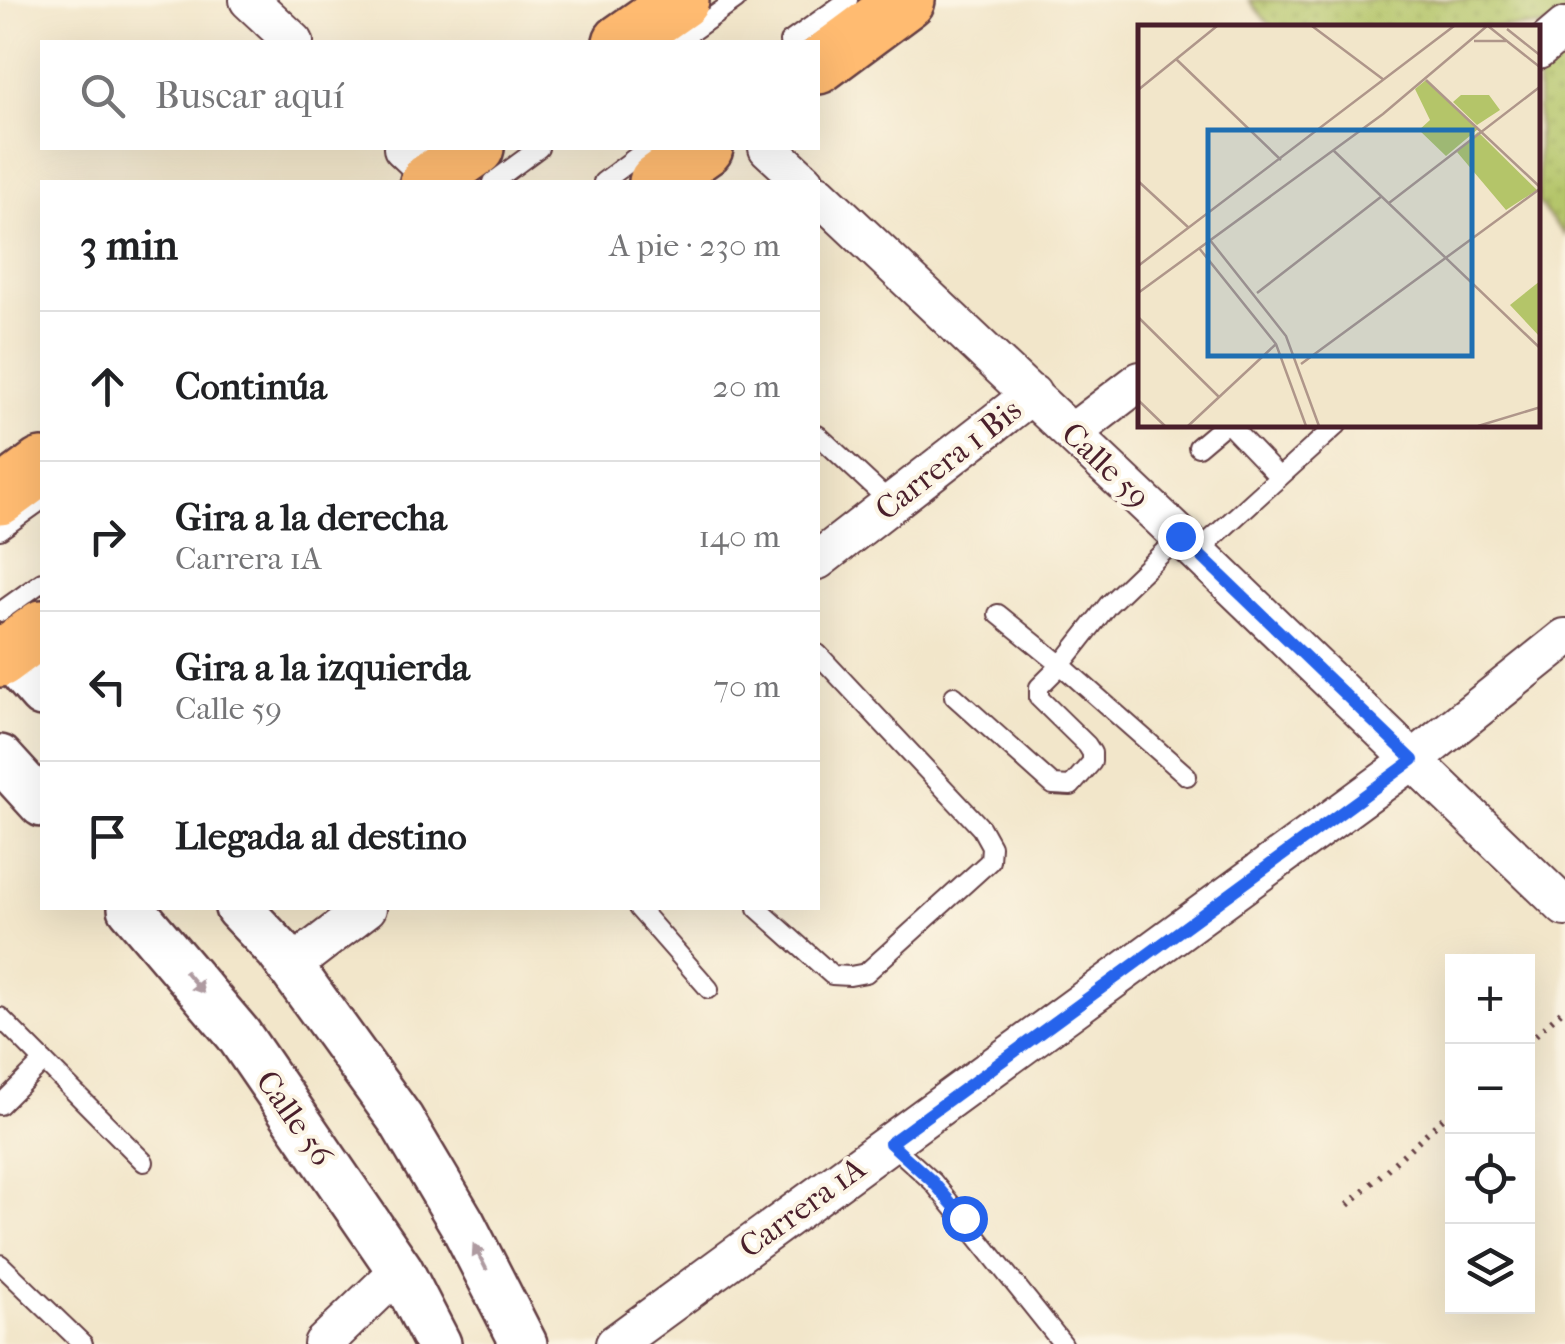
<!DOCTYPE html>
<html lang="es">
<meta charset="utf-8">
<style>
body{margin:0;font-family:"IM FELL French Canon",serif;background:#f6f6f6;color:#202124}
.controls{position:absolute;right:30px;bottom:30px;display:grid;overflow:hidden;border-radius:0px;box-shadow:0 10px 40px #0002}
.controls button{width:90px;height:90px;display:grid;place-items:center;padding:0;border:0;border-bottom:2px solid #e0e0e0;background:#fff;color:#202124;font:50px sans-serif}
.stop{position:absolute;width:30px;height:30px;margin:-22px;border:8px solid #2563eb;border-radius:50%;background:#fff}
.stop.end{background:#2563eb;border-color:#fff;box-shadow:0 2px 10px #0008}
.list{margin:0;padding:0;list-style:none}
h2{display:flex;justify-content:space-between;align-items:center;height:130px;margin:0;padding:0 40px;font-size:42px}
h2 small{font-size:32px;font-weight:400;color:#757577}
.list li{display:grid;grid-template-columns:65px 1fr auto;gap:30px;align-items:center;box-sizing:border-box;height:150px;padding:0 40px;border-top:2px solid #e0e0e0}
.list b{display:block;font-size:38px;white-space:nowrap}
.list p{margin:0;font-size:32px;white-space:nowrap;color:#757577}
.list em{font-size:32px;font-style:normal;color:#757577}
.icon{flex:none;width:55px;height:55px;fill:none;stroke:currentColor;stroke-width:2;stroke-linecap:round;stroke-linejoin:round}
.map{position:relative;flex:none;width:1565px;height:1344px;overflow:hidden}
.search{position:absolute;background:#fff;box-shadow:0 10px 40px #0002;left:40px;top:40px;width:780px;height:110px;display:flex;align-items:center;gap:25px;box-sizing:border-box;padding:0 35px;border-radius:0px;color:#757577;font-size:38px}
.panel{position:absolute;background:#fff;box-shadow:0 10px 40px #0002;left:40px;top:180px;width:780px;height:730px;border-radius:0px}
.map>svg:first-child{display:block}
.park{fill:url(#park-dots);stroke:#7f724a;stroke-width:2.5}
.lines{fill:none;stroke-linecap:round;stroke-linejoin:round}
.service-casing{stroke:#633d43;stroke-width:22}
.minor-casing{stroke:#633d43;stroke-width:42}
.tertiary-casing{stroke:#633d43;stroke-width:50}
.primary-casing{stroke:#633d43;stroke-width:60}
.path{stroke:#633d43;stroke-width:6;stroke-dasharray:2.5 8;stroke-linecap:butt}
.service{stroke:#fff;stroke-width:18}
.minor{stroke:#fff;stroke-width:38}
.tertiary{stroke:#fff;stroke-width:45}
.primary{stroke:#ffbb71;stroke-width:55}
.oneway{fill:#ae9aa0}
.route{stroke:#2563eb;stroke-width:12}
.labels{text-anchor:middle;stroke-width:8;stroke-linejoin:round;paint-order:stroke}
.street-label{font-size:32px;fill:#4a1f2b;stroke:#fcf5e5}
.inset-road{fill:none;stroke:#af968a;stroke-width:2.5}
.view{fill:#1f6fb2;fill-opacity:0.15;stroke:#1f6fb2;stroke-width:5}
.inset-edge{fill:none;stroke:#4a1f2b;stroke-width:5}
</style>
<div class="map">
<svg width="1565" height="1344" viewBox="0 0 1565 1344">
<defs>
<pattern id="park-dots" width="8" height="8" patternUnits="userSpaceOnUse" patternTransform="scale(2.5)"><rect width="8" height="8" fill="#b4c569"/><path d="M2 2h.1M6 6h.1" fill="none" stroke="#9ca95b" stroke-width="1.8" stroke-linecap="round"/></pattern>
</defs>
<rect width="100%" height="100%" fill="#fcf5e5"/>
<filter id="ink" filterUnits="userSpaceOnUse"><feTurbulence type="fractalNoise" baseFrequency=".01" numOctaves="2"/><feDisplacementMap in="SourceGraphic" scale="20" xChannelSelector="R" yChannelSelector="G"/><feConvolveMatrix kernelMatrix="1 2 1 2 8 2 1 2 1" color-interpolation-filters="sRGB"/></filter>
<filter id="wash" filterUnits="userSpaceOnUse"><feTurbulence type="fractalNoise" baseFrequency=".0048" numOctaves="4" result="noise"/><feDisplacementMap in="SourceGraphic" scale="40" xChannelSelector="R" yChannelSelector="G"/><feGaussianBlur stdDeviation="2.25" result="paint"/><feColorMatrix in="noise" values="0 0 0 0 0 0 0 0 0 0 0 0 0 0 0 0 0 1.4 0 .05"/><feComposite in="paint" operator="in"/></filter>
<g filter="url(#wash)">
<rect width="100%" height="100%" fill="#f2e6ca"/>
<!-- park -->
<path class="park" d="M1249 0H1565V27H1271Z
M1565 45V235L1538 203V70Z"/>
</g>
<g filter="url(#ink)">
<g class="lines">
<!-- service casing -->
<g class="service-casing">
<path id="service" d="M677 42 736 0
M789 42 848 0
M493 182 539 148
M603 182 648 148
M1229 425 1279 477
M818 435 891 503
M1198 447 1224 425
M0 530 42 500
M1197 552 1337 425
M0 612 42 582
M998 614 1061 665 1187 776
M954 696 1053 785 1071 786 1092 762V753L1087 745 1039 698V687L1061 665 1108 605 1180 536
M638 908 709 989
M757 908 832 975 850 976 866 973 990 861 991 846 981 828 818 654
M0 1017 144 1162
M0 1105 44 1061
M890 1143 933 1182 1063 1344
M0 1264 83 1344"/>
</g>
<!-- minor casing -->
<g class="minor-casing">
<path id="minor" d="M249 0 294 42
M1538 50 1565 27
M403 148 435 178
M768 148 805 182
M818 194 1197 552 1565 907
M1072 433 1140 381
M818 560 1032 394
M290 967 367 908
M323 1344 400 1270
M615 1344 1413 760 1565 638"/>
</g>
<!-- tertiary casing -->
<g class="tertiary-casing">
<path id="tertiary" d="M7 654 42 694
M0 758 42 804
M131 908 238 1034 400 1270 438 1344
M238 908 279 951 401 1120 462 1223 524 1344"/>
</g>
<!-- primary casing -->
<g class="primary-casing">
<path id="primary" d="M621 42 681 0
M818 66 907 0
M428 182 476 148
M657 182 705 148
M0 497 42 466
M0 659 42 628"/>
</g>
<!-- path -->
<path class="path" d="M1528 1042 1565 1008
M1348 1205 1452 1110"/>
<!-- service -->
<use href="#service" class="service"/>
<!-- minor -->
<use href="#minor" class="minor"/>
<!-- tertiary -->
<use href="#tertiary" class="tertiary"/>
<!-- primary -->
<use href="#primary" class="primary"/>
</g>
<!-- one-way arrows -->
<defs><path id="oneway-solid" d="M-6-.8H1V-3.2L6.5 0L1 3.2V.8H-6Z" transform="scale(2.5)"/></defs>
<g class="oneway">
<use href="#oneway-solid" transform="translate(194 982) rotate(50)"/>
<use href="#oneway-solid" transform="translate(480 1257) rotate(-117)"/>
</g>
</g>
<g class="lines" filter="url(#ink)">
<!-- route -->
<path class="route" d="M964 1218 933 1182 890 1143 1413 760 1180 536"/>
</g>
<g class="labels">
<!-- street labels -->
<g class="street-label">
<text transform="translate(948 459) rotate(-38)" y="11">Carrera 1 Bis</text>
<text transform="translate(1106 465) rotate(44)" y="11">Calle 59</text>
<text transform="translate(295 1118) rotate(55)" y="11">Calle 56</text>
<text transform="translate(802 1207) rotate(-36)" y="11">Carrera 1A</text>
</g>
</g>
<!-- overview -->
<g transform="translate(1138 25)">
<rect width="402" height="402" fill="#f2e6ca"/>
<path d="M288 55 340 104 308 131 281 105 292 95 277 64ZM323 70H351L362 85 339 100 315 77ZM340 107 399 165 368 185 319 127ZM402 256V312L372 280Z" fill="#b4c569"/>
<path class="inset-road" d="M174 1 246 55M350 1 403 43M369 4 403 31M336 16H368M38 34 143 135M288 55 403 163M0 65 79 1M195 125 403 324M0 156 51 203M251 178 403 61M72 215 148 311 181 401M61 223 138 319 168 401M0 241 316 1M0 268 245 89 349 1M119 268 244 171M0 292 81 372M163 339 403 163M0 375 27 401M50 401 138 319M340 401 403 382"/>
<path class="view" d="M70 105H334V331H70Z"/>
<rect width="402" height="402" class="inset-edge"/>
</g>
</svg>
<div class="controls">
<button>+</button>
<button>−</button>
<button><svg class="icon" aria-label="locate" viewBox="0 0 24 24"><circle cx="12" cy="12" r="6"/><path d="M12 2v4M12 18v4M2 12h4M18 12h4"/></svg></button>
<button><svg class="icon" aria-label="layers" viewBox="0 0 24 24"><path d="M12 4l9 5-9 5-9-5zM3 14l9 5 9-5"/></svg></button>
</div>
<div class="stop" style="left:964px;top:1218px"></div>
<div class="stop end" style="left:1180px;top:536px"></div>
<div class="search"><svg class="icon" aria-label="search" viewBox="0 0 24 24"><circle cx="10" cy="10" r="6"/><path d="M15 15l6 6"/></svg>Buscar aquí</div>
<section class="panel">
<h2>3 min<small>A pie · 230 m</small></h2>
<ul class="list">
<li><svg class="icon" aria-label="ahead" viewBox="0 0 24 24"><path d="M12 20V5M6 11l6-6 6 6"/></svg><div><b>Continúa</b></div><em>20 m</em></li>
<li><svg class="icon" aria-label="right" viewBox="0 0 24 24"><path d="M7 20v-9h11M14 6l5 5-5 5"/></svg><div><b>Gira a la derecha</b><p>Carrera 1A</p></div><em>140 m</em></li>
<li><svg class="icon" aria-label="left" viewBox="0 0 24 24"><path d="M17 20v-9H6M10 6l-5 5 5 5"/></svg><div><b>Gira a la izquierda</b><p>Calle 59</p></div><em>70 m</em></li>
<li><svg class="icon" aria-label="arrive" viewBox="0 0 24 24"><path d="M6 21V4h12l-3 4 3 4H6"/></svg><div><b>Llegada al destino</b></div></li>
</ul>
</section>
</div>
